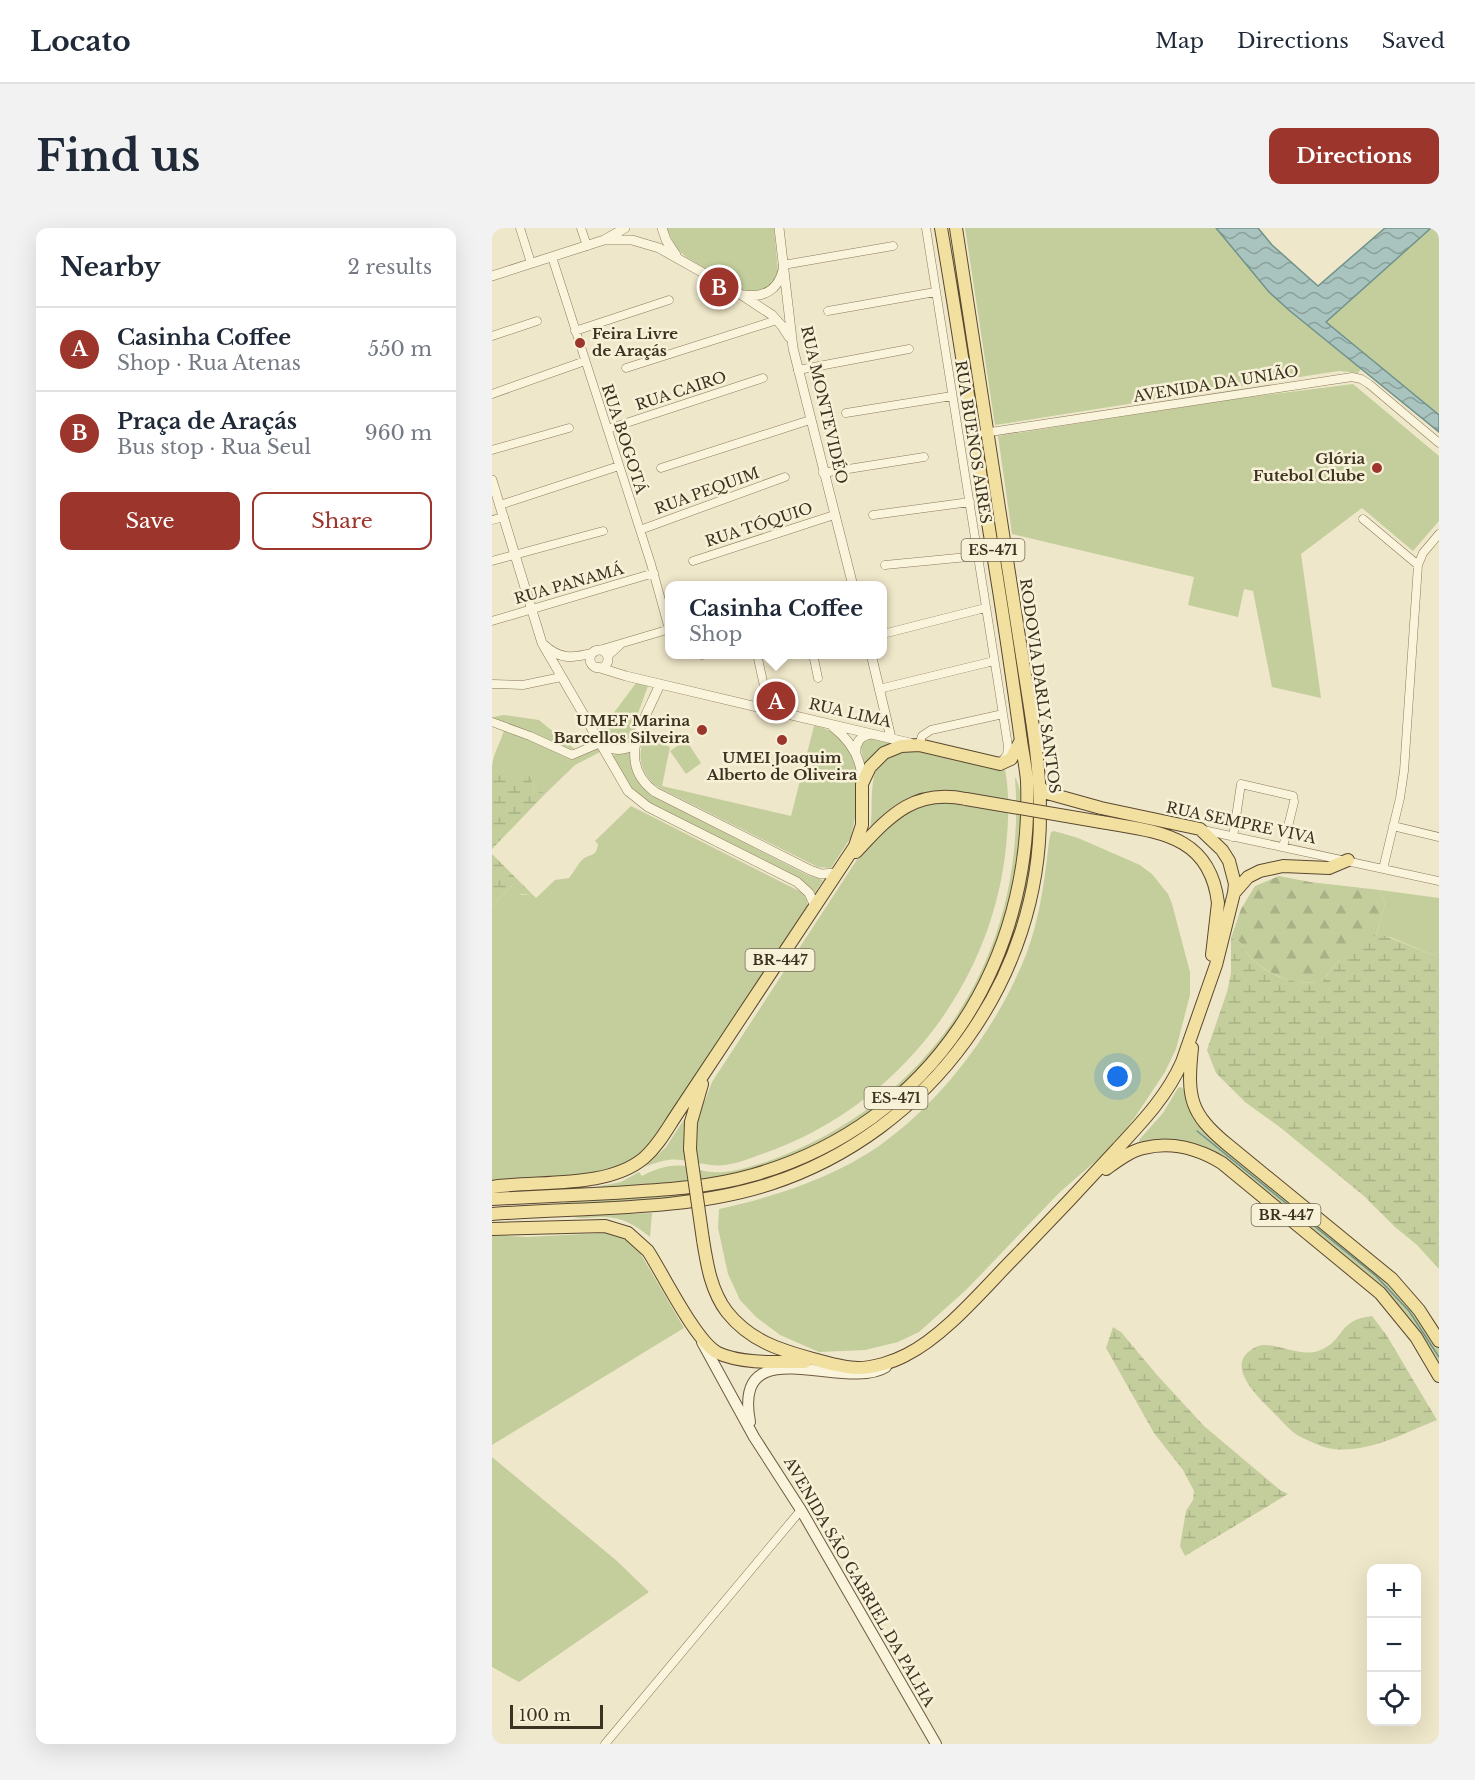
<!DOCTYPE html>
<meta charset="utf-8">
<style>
body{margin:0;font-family:"Libre Baskerville",serif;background:#f2f2f3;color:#1f2937}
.controls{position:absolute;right:18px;bottom:18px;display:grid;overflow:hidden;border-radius:12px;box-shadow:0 6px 24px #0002}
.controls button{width:54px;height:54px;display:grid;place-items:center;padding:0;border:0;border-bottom:2px solid #e0e1e3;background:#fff;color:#1f2937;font:30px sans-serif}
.scale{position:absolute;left:18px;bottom:15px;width:93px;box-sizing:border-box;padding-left:6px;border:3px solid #3d3120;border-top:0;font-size:16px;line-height:21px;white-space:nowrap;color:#3d3120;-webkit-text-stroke:4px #f7f1d8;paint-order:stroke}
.you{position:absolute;left:626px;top:849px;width:21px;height:21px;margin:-15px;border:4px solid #fff;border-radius:50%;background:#1a73e8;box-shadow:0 0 0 9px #1a73e833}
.badge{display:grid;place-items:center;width:39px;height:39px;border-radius:50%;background:#9c352c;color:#fff;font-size:20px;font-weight:700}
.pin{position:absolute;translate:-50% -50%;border:3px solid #fff;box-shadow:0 2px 6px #0006}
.popup{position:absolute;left:173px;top:353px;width:222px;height:78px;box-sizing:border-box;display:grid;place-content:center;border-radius:12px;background:#fff;filter:drop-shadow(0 2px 4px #0005);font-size:20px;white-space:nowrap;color:#747a83}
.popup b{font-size:22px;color:#1f2937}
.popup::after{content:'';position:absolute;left:50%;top:100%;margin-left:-12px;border:12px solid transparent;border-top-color:#fff}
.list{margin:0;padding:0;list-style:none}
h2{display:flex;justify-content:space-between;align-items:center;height:78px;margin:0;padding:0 24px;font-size:26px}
h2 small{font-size:20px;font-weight:400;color:#747a83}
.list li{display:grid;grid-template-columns:39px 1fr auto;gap:18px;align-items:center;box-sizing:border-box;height:84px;padding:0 24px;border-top:2px solid #e0e1e3}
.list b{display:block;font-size:22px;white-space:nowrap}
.list p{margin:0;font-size:20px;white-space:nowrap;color:#747a83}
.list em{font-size:20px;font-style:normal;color:#747a83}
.actions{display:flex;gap:12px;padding:18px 24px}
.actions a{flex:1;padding:14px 0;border:2px solid #9c352c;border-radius:12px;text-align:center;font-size:21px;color:#9c352c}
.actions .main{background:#9c352c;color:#fff}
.icon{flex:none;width:33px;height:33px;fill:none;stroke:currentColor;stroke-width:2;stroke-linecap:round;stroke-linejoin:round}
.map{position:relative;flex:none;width:947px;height:1516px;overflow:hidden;border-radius:12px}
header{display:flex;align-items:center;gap:36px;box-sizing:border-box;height:84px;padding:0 30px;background:#fff;border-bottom:2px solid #e0e1e3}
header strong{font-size:28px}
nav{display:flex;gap:33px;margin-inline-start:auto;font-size:21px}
.intro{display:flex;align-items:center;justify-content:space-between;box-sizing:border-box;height:144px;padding:0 36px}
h1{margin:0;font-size:42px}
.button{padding:15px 27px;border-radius:12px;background:#9c352c;color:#fff;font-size:21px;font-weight:700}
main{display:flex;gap:36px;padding:0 36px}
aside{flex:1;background:#fff;border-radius:12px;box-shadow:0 6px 24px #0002}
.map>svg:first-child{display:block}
.green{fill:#c4ce9c}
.forest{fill:url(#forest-firs)}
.wetland{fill:url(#wetland-marsh)}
.water{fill:url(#water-waves);stroke:#70928d;stroke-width:1.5}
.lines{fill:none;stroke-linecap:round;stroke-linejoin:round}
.stream{stroke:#70928d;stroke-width:1.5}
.minor-casing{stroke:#8c7a5d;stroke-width:9}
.tertiary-casing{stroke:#8c7a5d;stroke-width:10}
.secondary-casing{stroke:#6e5b40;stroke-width:12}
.primary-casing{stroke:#5a4831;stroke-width:14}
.minor{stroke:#faf4dc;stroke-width:8}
.tertiary{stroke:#faf4dc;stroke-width:9}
.secondary{stroke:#faf4dc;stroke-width:10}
.primary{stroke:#f2e0a1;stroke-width:12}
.primary-bridge-casing{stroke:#5a4831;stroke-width:14;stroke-linecap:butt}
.primary-bridge{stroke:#f2e0a1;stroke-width:12}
.poi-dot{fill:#9c352c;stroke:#f7f1d8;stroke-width:2}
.labels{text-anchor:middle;stroke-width:5;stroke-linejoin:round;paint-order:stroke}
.shield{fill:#f7f1d8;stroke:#756b57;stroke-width:1.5}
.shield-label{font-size:14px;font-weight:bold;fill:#3d3120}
.poi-label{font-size:15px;font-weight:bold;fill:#3d3120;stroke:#f7f1d8;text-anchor:end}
.street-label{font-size:15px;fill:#3d3120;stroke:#f7f1d8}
</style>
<header>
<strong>Locato</strong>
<nav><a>Map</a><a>Directions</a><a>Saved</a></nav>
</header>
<div class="intro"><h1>Find us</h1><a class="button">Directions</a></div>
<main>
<aside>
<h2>Nearby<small>2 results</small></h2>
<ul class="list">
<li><span class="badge">A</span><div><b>Casinha Coffee</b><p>Shop · Rua Atenas</p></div><em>550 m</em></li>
<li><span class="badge">B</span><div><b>Praça de Araçás</b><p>Bus stop · Rua Seul</p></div><em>960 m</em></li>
</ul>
<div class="actions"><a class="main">Save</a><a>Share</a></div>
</aside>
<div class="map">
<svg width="947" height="1516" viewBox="0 0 947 1516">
<defs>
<pattern id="forest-firs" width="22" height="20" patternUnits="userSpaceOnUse" patternTransform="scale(1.5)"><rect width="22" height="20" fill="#c4ce9c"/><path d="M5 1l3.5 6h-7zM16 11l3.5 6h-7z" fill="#a9b186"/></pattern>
<pattern id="wetland-marsh" width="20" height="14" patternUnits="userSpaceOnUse" patternTransform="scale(1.5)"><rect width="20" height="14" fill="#c4ce9c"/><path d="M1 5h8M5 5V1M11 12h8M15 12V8" fill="none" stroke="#a9b186"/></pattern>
<pattern id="water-waves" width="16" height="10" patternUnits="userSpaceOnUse" patternTransform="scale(1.5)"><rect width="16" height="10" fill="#a9c4be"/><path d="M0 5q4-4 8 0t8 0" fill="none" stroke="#8ba09a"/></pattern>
</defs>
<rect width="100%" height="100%" fill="#efe7c9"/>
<!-- green -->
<path class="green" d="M174 0H282L286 44 281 55 270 62 256 64 246 60 194 29 185 21Z
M473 0H724L777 64 869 141 866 145 848 143 833 145 503 197Z
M939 0H947V187L834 94Z
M861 156 947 228V293L921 323 870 280 809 326 829 470 780 459 761 363 752 361 746 389 696 377 702 349 520 306 506 208 742 171Z
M492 217 543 550 537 547 489 218Z
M144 455 156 458 141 499 145 502C139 521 117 522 108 504L109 502Z
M12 487 47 492 85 523H88L101 512 108 524 83 537 54 565 42 562 40 551 22 545 0 542C0 526 8 517 12 502L1 489Z
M322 498C343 500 359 518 365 537 369 551 367 575 368 590H363L359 609 339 640 326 639 169 561C150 550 143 529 153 509L178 519 170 558 299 588Z
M377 509 400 514 402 516 373 540 368 516Z
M194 512 209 535 194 546 178 523Z
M420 522 513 542 514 547C518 574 516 602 513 628 495 766 399 883 267 927 252 933 235 939 219 937 189 933 183 926 153 939L174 919 200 879 213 872 220 854 366 630C372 619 378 608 379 595 381 574 377 555 387 535L408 523Z
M138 523C137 541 144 555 158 566L315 647 331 652 323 665 311 653 156 574 138 558 120 527Z
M523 549C537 571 524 634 519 660 494 794 390 904 259 941 207 956 152 957 98 960L129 954 147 944 150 948C165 940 181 935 198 939 206 941 213 944 220 944 238 946 257 939 274 934 441 875 536 725 523 549Z
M139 578 309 664 315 671 316 680 163 910C155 920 146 929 135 935 109 951 33 950 0 952V679L19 658 30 667 40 666 44 670 63 652 77 650C81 645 85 638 89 633 98 624 104 631 106 616L103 613Z
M541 598 542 633 533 678 500 765 447 842 377 903 309 941 235 964 159 972 74 977V971L203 963 361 907 480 789 495 763 519 706 534 647Z
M562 603 586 610 648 637 660 646 676 666 680 676 698 744V767L684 821 673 844 643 889 620 919 568 964 474 1062 427 1104 406 1114 373 1122 327 1124 288 1107 264 1089 248 1072 236 1046 226 1000 227 981C282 969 341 950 387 918 451 873 507 797 535 724 548 689 553 650 557 613L559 604Z
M888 662 947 670V724L941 727 898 709 884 708 893 676Z
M689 859 693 863 698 877 889 1046 937 1103 947 1119V1140L920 1097 734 934 647 916V912L671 885 686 860Z
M160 985 158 1009C144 997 128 988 109 989 99 989 90 992 80 988Z
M111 1005H122L130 1009 147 1023 192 1100 0 1217V1007L35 1009Z
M0 1229 125 1333 157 1364 27 1454 0 1439Z"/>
<!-- forest -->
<path class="forest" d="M787 648 818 654 888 662 893 676 884 708C859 716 845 733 830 754 823 754 813 755 806 754 785 751 757 735 748 714L739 710 749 681 763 658Z"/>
<!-- wetland -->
<path class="wetland" d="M0 542 35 546 40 551 42 562 54 565 0 621Z
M0 626 40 666C28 667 27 666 19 658L0 679Z
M891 707 941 727 947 724V1041L925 1017 903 999 872 968 789 900 753 874 724 845 715 822 735 764 739 745V710L748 714C757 735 784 751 806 754 813 755 823 754 830 754 846 733 863 708 891 707Z
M880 1088 895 1108 945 1192C912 1205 878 1225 841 1221 831 1220 817 1213 807 1208 799 1204 791 1194 784 1187 769 1172 728 1136 764 1119 780 1111 805 1130 826 1123 854 1113 844 1092 880 1088Z
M621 1099 629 1104 665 1147 712 1198 788 1262 796 1266 693 1328 688 1318 694 1283 701 1272 702 1263 691 1242 662 1205 614 1120Z"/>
<!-- water -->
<path class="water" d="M724 0H766L780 17 826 58 893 0H939L834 94 947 187V204L798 83 777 64Z"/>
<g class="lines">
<!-- stream -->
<path class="stream" d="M705 903 884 1048 917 1083 947 1129"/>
<!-- minor casing -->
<g class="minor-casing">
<path id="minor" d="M28 0 39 35
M89 0 95 18
M434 0 516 518 515 527 510 533
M60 29 159 336 177 401
M291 37 401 18
M336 83 443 64
M83 103 177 72
M0 108 45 93
M134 140 285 92
M306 142 417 121
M0 166 93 133
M354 185 460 168
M116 201 271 150
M492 205 860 149 869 151 877 156 947 215
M0 222 77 200
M169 240 318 192
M331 245 432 229
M8 277 127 238
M381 287 478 274
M871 291 926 337
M0 292 12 289
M148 302 293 249
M0 333 111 303
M201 333 342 287
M393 337 486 328
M0 393 162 345
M391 406 493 380
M104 423 178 401
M210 426V427
M265 426 277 481
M321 426 326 450
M116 428 128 417
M0 456 31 457 69 449
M387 461 502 433
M0 494 38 508 80 527 108 515
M427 517 430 508 439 502 511 486
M901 598 947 609
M711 602 947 653
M741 609 749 556 801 568 802 574 791 619
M891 641 908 570 912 543 926 337 931 325 947 306
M113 1516 309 1282"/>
</g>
<!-- tertiary casing -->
<g class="tertiary-casing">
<path id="tertiary" d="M170 0 174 12 184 27
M287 0 301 120 361 358
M112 12H140L167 20 245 64 280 87 290 98 297 109
M0 48 112 12 133 0
M252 67C272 70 286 62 291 42
M0 252 50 415 136 563 156 579 305 654 317 665 323 678
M52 417C68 432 81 430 101 425
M98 431a9 9 0 1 1 18 0a9 9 0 1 1-18 0Z
M379 426 399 510
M105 439 134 448 418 515
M168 456C153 492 122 534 163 564L318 642 329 646 345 645
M341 499C359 513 370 531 370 554
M108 515C120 523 131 524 143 516
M364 526C363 515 368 507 380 506"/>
</g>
<!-- secondary casing -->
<g class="secondary-casing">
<path id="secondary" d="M210 1114 262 1209 309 1282 444 1516
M258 1194C240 1099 353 1165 394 1139"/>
</g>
<!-- primary casing -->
<g class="primary-casing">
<path id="primary" d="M609 594C665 604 718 606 726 675L720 727
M364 624C397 589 421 560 474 571
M742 665 756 649 768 643 791 638 837 640 856 632
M700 820C695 869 697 885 736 917L900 1051 927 1082 947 1113
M198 921 199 894 210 856
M614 941C625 933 638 923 652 920 679 913 707 921 730 935L888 1065 924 1109 947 1148
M0 959C47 952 115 961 152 930 166 918 175 901 185 886L363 618 370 597V556L378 539 392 525 409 518 427 517 508 536 519 531 529 512
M0 971C40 969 81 967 121 965 168 962 216 960 261 947 440 896 542 734 535 553 534 540 531 526 529 513 520 446 510 380 499 313 482 209 467 104 449 0
M0 986C90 979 192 984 278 956 438 904 550 750 548 582 548 537 540 492 533 447 527 408 521 370 515 332 498 221 481 111 464 0
M0 1001 113 998 136 1005 156 1023C171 1046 204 1114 226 1125 249 1136 287 1134 313 1134
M211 1012C215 1037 219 1063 235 1084 258 1113 288 1122 321 1131 336 1135 351 1140 366 1140 381 1140 401 1134 414 1127 454 1107 493 1059 525 1027 559 992 592 957 625 921 650 894 675 868 690 834L724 737 742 665 743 656 737 633 730 622 708 601 609 580 555 565 548 559"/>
</g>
<!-- minor -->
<use href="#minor" class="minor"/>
<!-- tertiary -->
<use href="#tertiary" class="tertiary"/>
<!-- secondary -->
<use href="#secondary" class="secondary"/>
<!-- primary -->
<use href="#primary" class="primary"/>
<!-- primary-bridge casing -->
<g class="primary-bridge-casing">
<path id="primary-bridge" d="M474 571 609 594
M198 921 211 1012"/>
</g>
<!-- primary-bridge -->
<use href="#primary-bridge" class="primary-bridge"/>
</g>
<!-- markers -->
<g class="poi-dot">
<circle cx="88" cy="115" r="6"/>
<circle cx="885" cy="240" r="6"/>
<circle cx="210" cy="502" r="6"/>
<circle cx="290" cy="512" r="6"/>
</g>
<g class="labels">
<!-- shield labels -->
<g class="shield">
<rect x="469.5" y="311" width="63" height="22" rx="4.5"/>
<rect x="253.5" y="721" width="69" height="22" rx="4.5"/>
<rect x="372.5" y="859" width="63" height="22" rx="4.5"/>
<rect x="759.5" y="976" width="69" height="22" rx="4.5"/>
</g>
<g class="shield-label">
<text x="501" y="327">ES-471</text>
<text x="288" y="737">BR-447</text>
<text x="404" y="875">ES-471</text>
<text x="794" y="992">BR-447</text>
</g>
<!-- poi labels -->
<g class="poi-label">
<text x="100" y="111" text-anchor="start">Feira Livre<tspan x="100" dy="17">de Araçás</tspan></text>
<text x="873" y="236">Glória<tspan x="873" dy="17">Futebol Clube</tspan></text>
<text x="198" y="498">UMEF Marina<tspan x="198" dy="17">Barcellos Silveira</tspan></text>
<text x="290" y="535" text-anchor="middle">UMEI Joaquim<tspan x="290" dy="17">Alberto de Oliveira</tspan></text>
</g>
<!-- street labels -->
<g class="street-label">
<text transform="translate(724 156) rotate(-9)" y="5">AVENIDA DA UNIÃO</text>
<text transform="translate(189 163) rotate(-18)" y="5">RUA CAIRO</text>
<text transform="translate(332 177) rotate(77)" y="5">RUA MONTEVIDÉO</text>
<text transform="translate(132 211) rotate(72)" y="5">RUA BOGOTÁ</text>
<text transform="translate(481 214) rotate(81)" y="5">RUA BUENOS AIRES</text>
<text transform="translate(215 263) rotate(-20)" y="5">RUA PEQUIM</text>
<text transform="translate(267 297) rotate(-18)" y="5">RUA TÓQUIO</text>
<text transform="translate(77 356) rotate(-16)" y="5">RUA PANAMÁ</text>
<text transform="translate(548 458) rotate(82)" y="5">RODOVIA DARLY SANTOS</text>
<text transform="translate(358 485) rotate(13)" y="5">RUA LIMA</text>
<text transform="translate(749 595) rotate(12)" y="5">RUA SEMPRE VIVA</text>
<text transform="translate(367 1354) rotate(60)" y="5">AVENIDA SÃO GABRIEL DA PALHA</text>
</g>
</g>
</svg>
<div class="controls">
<button>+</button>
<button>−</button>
<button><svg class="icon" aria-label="locate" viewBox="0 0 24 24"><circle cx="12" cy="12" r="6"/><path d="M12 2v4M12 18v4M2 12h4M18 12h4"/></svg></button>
</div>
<div class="scale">100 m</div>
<div class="you"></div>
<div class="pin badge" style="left:284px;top:473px">A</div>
<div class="popup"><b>Casinha Coffee</b>Shop</div>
<div class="pin badge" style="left:227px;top:59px">B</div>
</div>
</main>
